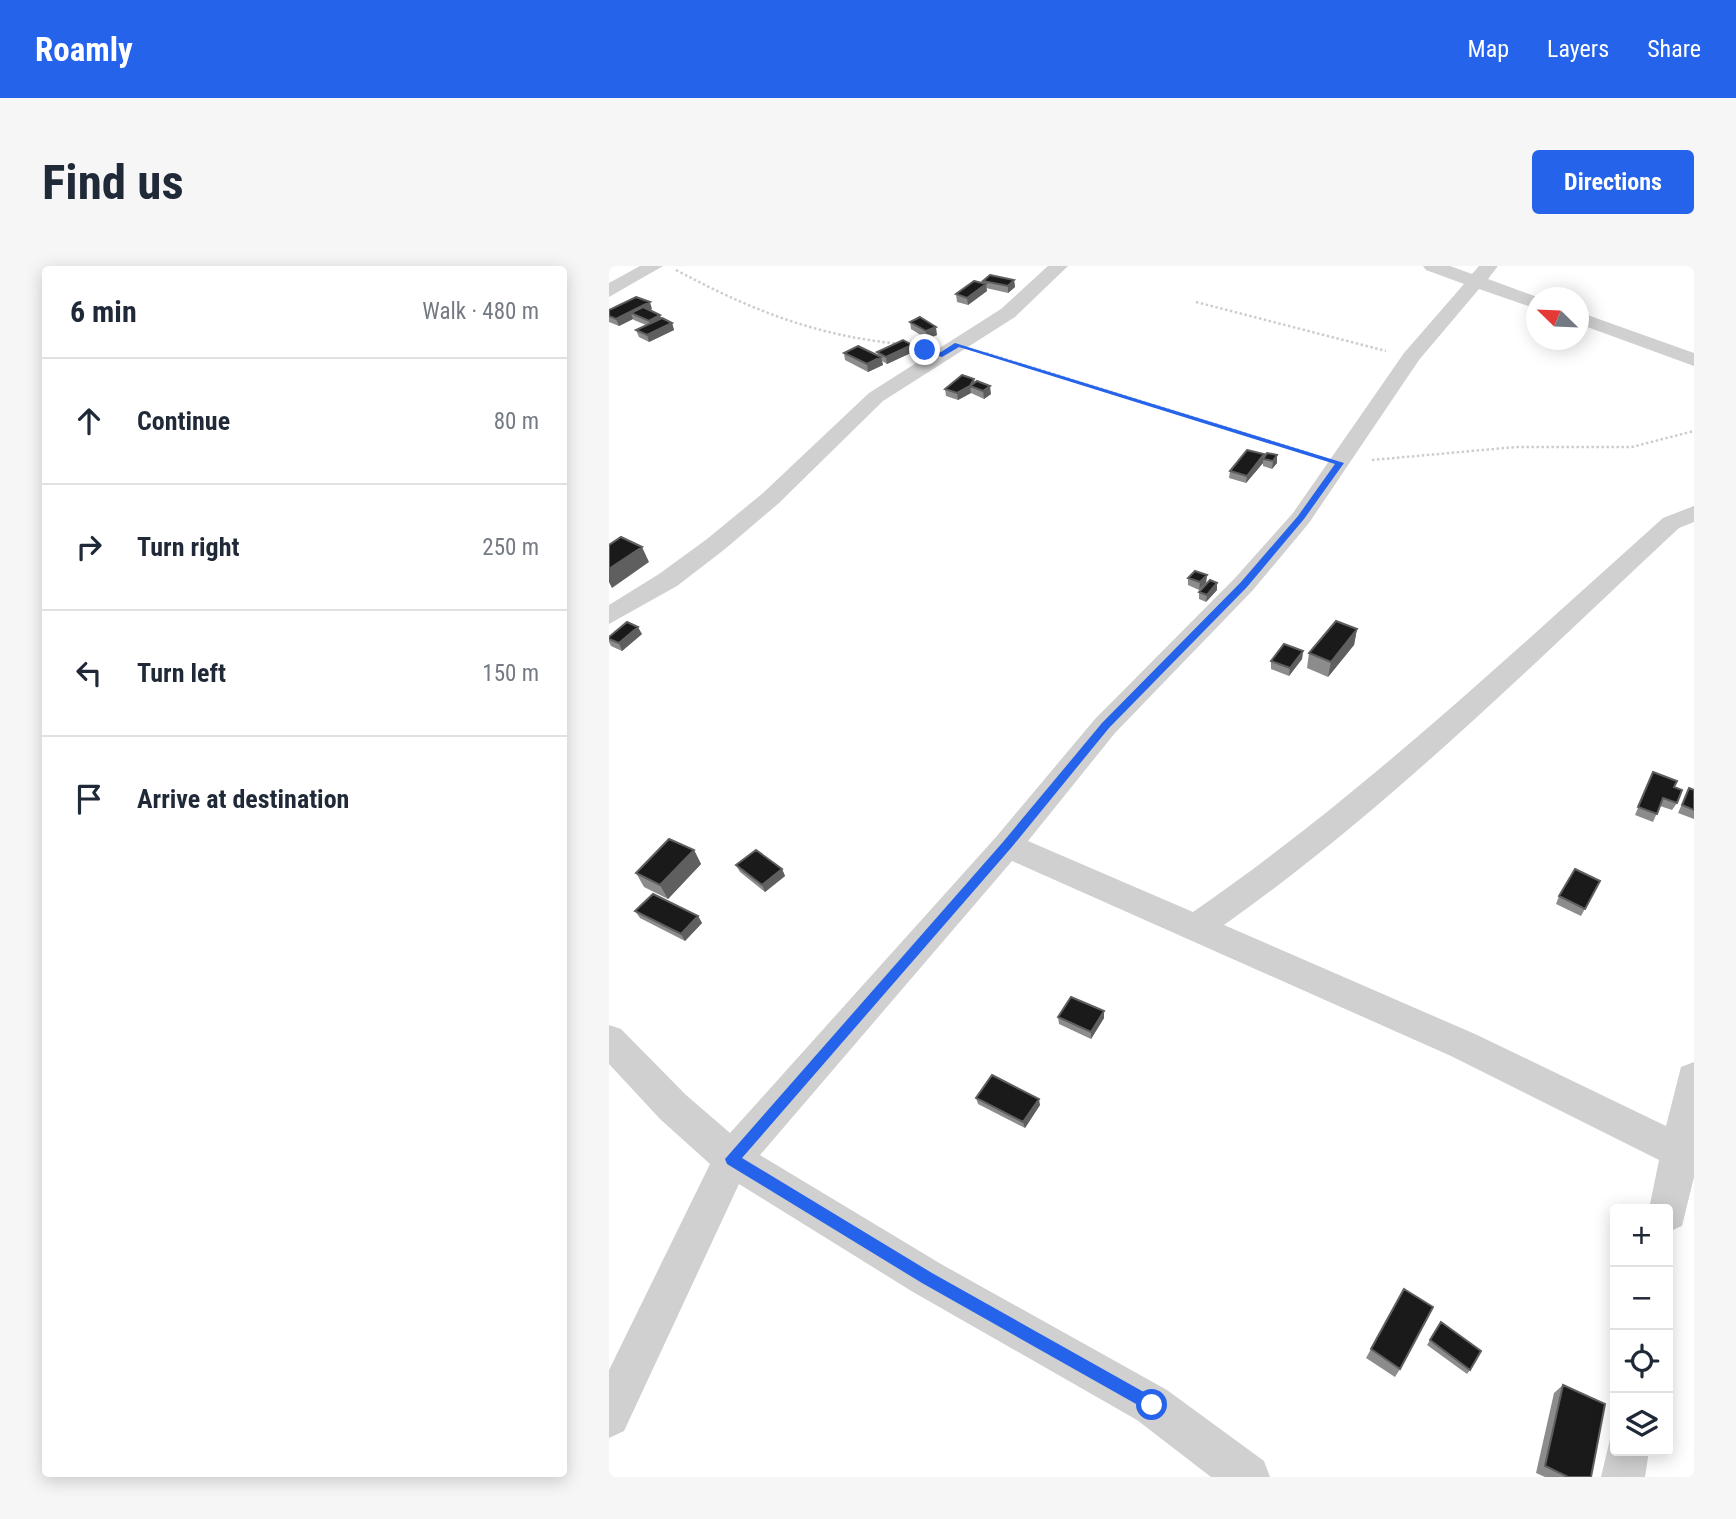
<!DOCTYPE html>
<meta charset="utf-8">
<style>
body{margin:0;font-family:"Roboto Condensed",sans-serif;background:#f6f6f7;color:#1f2937}
.controls{position:absolute;right:21px;bottom:21px;display:grid;overflow:hidden;border-radius:7px;box-shadow:0 4px 18px #0003}
.controls button{width:63px;height:63px;display:grid;place-items:center;padding:0;border:0;border-bottom:2px solid #e0e1e3;background:#fff;color:#1f2937;font:35px sans-serif}
.compass{position:absolute;left:917px;top:21px;width:63px;height:63px;border-radius:50%;background:#fff;box-shadow:0 4px 18px #0003;rotate:293deg}
.stop{position:absolute;width:21px;height:21px;margin:-16px;border:5px solid #2563eb;border-radius:50%;background:#fff}
.stop.end{background:#2563eb;border-color:#fff;box-shadow:0 2px 7px #0008}
.list{margin:0;padding:0;list-style:none}
h2{display:flex;justify-content:space-between;align-items:center;height:91px;margin:0;padding:0 28px;font-size:30px}
h2 small{font-size:23px;font-weight:400;color:#747a83}
.list li{display:grid;grid-template-columns:46px 1fr auto;gap:21px;align-items:center;box-sizing:border-box;height:126px;padding:0 28px;border-top:2px solid #e0e1e3}
.list b{display:block;font-size:26px;white-space:nowrap}
.list em{font-size:23px;font-style:normal;color:#747a83}
.icon{flex:none;width:38px;height:38px;fill:none;stroke:currentColor;stroke-width:2;stroke-linecap:round;stroke-linejoin:round}
.map{position:relative;flex:none;width:1085px;height:1211px;overflow:hidden;border-radius:7px}
header{display:flex;align-items:center;gap:42px;box-sizing:border-box;height:98px;padding:0 35px;background:#2563eb;color:#fff}
header strong{font-size:33px}
nav{display:flex;gap:38px;margin-inline-start:auto;font-size:24px}
.intro{display:flex;align-items:center;justify-content:space-between;box-sizing:border-box;height:168px;padding:0 42px}
h1{margin:0;font-size:49px}
.button{padding:18px 32px;border-radius:7px;background:#2563eb;color:#fff;font-size:24px;font-weight:700}
main{display:flex;gap:42px;padding:0 42px}
aside{flex:1;background:#fff;border-radius:7px;box-shadow:0 4px 18px #0003}
.map>svg:first-child{display:block}
.lines{fill:none;stroke-linecap:round;stroke-linejoin:round}
.path{stroke:#cdcdcd;stroke-width:2.5;stroke-dasharray:2.5 2.5;stroke-linecap:butt}
.minor{fill:#d0d0d0;fill-rule:evenodd}
.wall{fill:#8c8c8c}
.shaded-wall{fill:#5f5f5f}
.building{fill:#1a1a1a;stroke:#5f5f5f;stroke-width:2}
.route{fill:#2563eb}
</style>
<header>
<strong>Roamly</strong>
<nav><a>Map</a><a>Layers</a><a>Share</a></nav>
</header>
<div class="intro"><h1>Find us</h1><a class="button">Directions</a></div>
<main>
<aside>
<h2>6 min<small>Walk · 480 m</small></h2>
<ul class="list">
<li><svg class="icon" aria-label="ahead" viewBox="0 0 24 24"><path d="M12 20V5M6 11l6-6 6 6"/></svg><div><b>Continue</b></div><em>80 m</em></li>
<li><svg class="icon" aria-label="right" viewBox="0 0 24 24"><path d="M7 20v-9h11M14 6l5 5-5 5"/></svg><div><b>Turn right</b></div><em>250 m</em></li>
<li><svg class="icon" aria-label="left" viewBox="0 0 24 24"><path d="M17 20v-9H6M10 6l-5 5 5 5"/></svg><div><b>Turn left</b></div><em>150 m</em></li>
<li><svg class="icon" aria-label="arrive" viewBox="0 0 24 24"><path d="M6 21V4h12l-3 4 3 4H6"/></svg><div><b>Arrive at destination</b></div></li>
</ul>
</aside>
<div class="map">
<svg width="1085" height="1211" viewBox="0 0 1085 1211">
<rect width="100%" height="100%" fill="#fff"/>
<g class="lines">
<!-- path -->
<path class="path" d="M67 4C142 44 207 70 292 78
M587 36 777 85
M377 87 706 189
M763 194 907 181H1023L1085 165"/>
<!-- minor -->
<path class="minor" d="M31 0H54L0 31V17Z
M439 0H459L406 51 274 135 170 237 116 283 68 320 0 358V339L50 308 98 273 154 227 260 127 392 43Z
M814 0H841L863 8 870 0H889L879 13 931 32H928V43L870 23 810 94 700 257 644 324 506 467 419 575 584 646C752 530 902 388 1054 252L1085 240V256L1070 262C923 399 779 543 615 659L866 768 1057 860 1072 801 1085 796V911L1073 960 1059 966V943H1040L1050 894 842 790 403 595 151 889 332 998 558 1124 655 1195 661 1211H602L528 1154 304 1026 130 918 15 1165 0 1172V1104L101 898 51 853 0 798V759L12 763 77 829 121 867 387 571 486 453 626 312 684 247 795 87 855 18 817 4Z
M970 46 1085 87V100L970 58Z
M1006 1168V1185H1040L1036 1211H992L1002 1169Z"/>
</g>
<!-- wall -->
<path class="wall" d="M405 14 406 21 399 27 377 22 378 25 359 39 348 36 347 28 374 17V15Z
M43 43 41 44 52 52 63 57 65 64 40 76 30 71 27 64 37 59 25 54 24 53 10 60 0 56V44Z
M301 56 328 69 318 73 302 63Z
M303 79 304 86 278 98 273 95 274 99 259 106 236 94 235 87 269 89 268 86Z
M366 117 382 128 375 133 362 127 349 134 337 130 336 123Z
M655 192 668 197 663 203 654 200V197L637 217 620 212 621 205Z
M598 309 597 317 590 324 579 319V312Z
M608 317V324L597 336 590 333V326Z
M748 363 745 379 719 411 698 402 700 387Z
M33 368 13 385 2 380 0 376V371Z
M694 385 693 393 680 410 662 403V395Z
M1044 506 1065 521 1068 537 1063 544 1051 540 1044 556 1026 549Z
M1080 522 1085 524V553L1069 547Z
M85 584 92 598 59 633 35 621 27 607Z
M127 599 173 603 176 610 156 626 131 606Z
M991 615 972 650 947 638 950 630Z
M26 645 89 650 93 657 76 675 31 652Z
M449 751 495 752 482 773 450 758Z
M367 832 431 839 416 862 369 838Z
M795 1023 791 1103 786 1111 757 1092Z
M832 1056 861 1104 858 1108 818 1079Z
M954 1119 982 1211H936L927 1207 945 1127Z"/>
<!-- shaded-wall -->
<path class="shaded-wall" d="M405 14 406 21 399 27V20Z
M377 18 378 25 359 39 358 32Z
M41 36 43 43 29 50 22 47 24 53 10 60 7 53Z
M51 49 54 56 42 62 40 55Z
M63 57 65 64 40 76 38 69Z
M327 61 328 69 318 73 317 65Z
M303 79 304 86 278 98 277 91Z
M272 91 274 99 259 106 258 98Z
M365 113 366 120H361L362 127 349 134 348 127Z
M381 120 382 128 375 133 374 125Z
M655 188 654 197 637 217 638 210Z
M668 189V197L663 203 664 195Z
M33 281 40 296 3 322 0 316V303Z
M598 309 597 317 590 324 591 316Z
M608 317V324L597 336 598 329Z
M29 361 33 368 13 385 10 377Z
M748 363 745 379 719 411 722 396Z
M694 385 693 393 680 410 681 402Z
M85 584 92 598 59 633 51 619Z
M173 603 176 610 156 626 153 619Z
M89 650 93 657 76 675 72 668Z
M495 745V752L482 773V766Z
M430 833 431 839 416 862 414 856Z"/>
<!-- building -->
<path class="building" d="M381 9 405 14 399 20 374 15Z
M365 15 377 18 358 32 347 28Z
M27 31 41 36 7 53 0 50V44Z
M34 41 51 49 40 55 22 47Z
M311 51 327 61 317 65 301 56Z
M53 52 63 57 38 69 27 64Z
M294 74 303 79 277 91 268 86Z
M249 80 272 91 258 98 235 87Z
M353 109 365 113 361 120 348 127 336 123Z
M368 115 381 120 374 125 361 120Z
M638 184 655 188 638 210 621 205Z
M658 187 668 189 664 195 654 193Z
M12 271 33 281 0 303V279Z
M586 305 598 309 591 316 579 312Z
M601 314 608 317 598 329 590 326Z
M727 355 748 363 722 396 700 387Z
M18 356 29 361 10 377 0 373V371Z
M675 378 694 385 681 402 662 395Z
M1044 506 1068 515 1065 521 1073 524 1068 537 1054 532 1048 548 1029 541Z
M1080 522 1085 524V544L1073 539Z
M60 573 85 584 51 619 27 607Z
M147 584 173 603 153 619 127 599Z
M966 603 991 615 976 643 950 630Z
M44 628 89 650 72 668 26 645Z
M462 731 495 745 482 766 449 751Z
M383 809 430 833 414 856 367 832Z
M795 1023 824 1041 791 1103 762 1083Z
M832 1056 872 1085 861 1104 821 1074Z
M954 1119 996 1138 982 1211H959L936 1200Z"/>
<!-- route -->
<path class="route" d="M346 77 735 197 695 253 638 321 500 462 402 582 133 892 323 1007 549 1134 551 1139 543 1147 313 1017 118 898 116 893 394 576 493 457 632 316 689 250 726 198 350 81 333 91 312 84 316 82 332 86Z"/>
</svg>
<div class="controls">
<button>+</button>
<button>−</button>
<button><svg class="icon" aria-label="locate" viewBox="0 0 24 24"><circle cx="12" cy="12" r="6"/><path d="M12 2v4M12 18v4M2 12h4M18 12h4"/></svg></button>
<button><svg class="icon" aria-label="layers" viewBox="0 0 24 24"><path d="M12 4l9 5-9 5-9-5zM3 14l9 5 9-5"/></svg></button>
</div>
<svg class="compass" viewBox="-18 -18 36 36"><path d="M0-13l5 13h-10z" fill="#e53935"/><path d="M0 13l5-13h-10z" fill="#747a83"/></svg>
<div class="stop" style="left:543px;top:1139px"></div>
<div class="stop end" style="left:316px;top:84px"></div>
</div>
</main>
